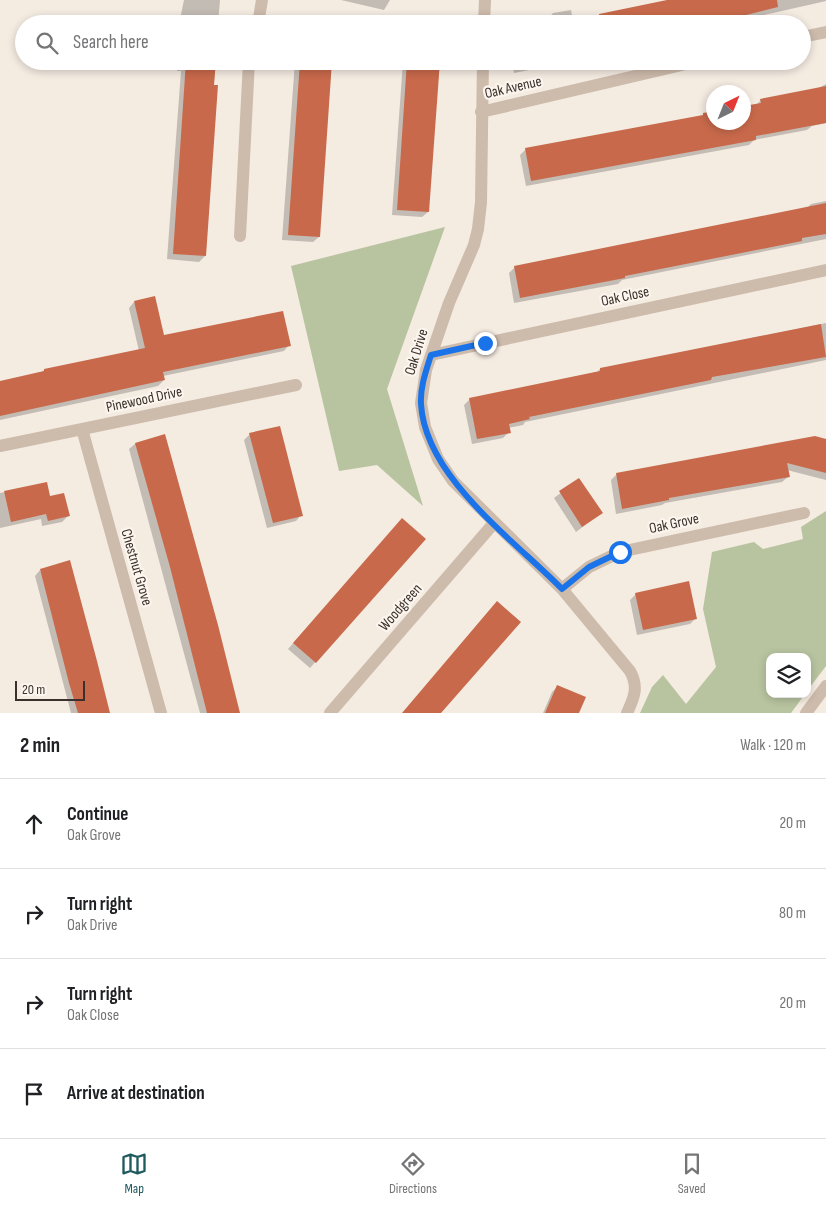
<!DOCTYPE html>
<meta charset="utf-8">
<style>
body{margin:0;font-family:"Sofia Sans Condensed",sans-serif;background:#f6f6f6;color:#202124}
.controls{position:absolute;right:15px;bottom:15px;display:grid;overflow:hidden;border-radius:10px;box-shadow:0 2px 8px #0003}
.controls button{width:45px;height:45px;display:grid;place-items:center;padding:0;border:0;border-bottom:1px solid #e0e0e0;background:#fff;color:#202124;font:25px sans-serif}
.compass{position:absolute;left:706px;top:85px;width:45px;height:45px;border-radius:50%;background:#fff;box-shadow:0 2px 8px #0003;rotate:43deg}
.scale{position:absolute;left:15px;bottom:12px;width:70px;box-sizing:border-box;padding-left:5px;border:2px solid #3b302b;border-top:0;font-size:14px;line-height:18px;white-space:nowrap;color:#3b302b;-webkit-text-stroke:4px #fbf5ee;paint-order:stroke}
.stop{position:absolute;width:15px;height:15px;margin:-11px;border:4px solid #1a73e8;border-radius:50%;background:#fff}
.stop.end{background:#1a73e8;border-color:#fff;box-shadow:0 1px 5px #0008}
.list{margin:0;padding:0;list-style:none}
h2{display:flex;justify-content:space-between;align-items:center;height:65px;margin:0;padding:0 20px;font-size:21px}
h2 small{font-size:16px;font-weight:400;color:#757577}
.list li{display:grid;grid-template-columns:32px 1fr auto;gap:15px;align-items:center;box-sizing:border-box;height:90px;padding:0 20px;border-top:1px solid #e0e0e0}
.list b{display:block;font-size:19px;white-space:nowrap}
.list p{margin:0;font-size:16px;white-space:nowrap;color:#757577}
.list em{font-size:16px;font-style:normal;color:#757577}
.icon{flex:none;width:28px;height:28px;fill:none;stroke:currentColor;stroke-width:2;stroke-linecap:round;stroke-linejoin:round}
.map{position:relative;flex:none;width:826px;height:713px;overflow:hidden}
.search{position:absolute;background:#fff;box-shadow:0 2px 8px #0003;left:15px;right:15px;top:15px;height:55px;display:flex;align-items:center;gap:12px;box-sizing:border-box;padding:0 18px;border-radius:28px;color:#757577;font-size:19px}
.sheet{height:425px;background:#fff}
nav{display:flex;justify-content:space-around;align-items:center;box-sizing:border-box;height:70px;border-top:1px solid #e0e0e0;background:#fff;font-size:14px;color:#757577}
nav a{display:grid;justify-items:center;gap:2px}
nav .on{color:#1f5a5e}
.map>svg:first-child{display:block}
.green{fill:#b8c4a0}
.shadow{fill:#0003}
.building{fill:#c8694b}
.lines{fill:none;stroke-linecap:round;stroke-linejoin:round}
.minor{stroke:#cdbbac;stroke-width:12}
.route{stroke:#1a73e8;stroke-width:6}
.labels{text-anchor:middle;stroke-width:4.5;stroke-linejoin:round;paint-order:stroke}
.street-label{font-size:15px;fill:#3b302b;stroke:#fbf5ee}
</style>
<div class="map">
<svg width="826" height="713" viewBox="0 0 826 713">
<rect width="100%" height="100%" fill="#f4ebe1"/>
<!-- green -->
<path class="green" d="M445 227 387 389 423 506 377 465 339 471 291 266Z
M826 511V666L807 691V657H770V694H805L791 713H640L652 687 663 675 686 704 716 667 703 609 712 552 754 542 763 549 803 539 801 527Z"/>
<!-- shadow -->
<path class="shadow" d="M184 0H220L218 24H179Z
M341 0H390L384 10Z
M677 0H826V1L725 24H549L548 19 553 13 571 10 573 20Z
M412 20 442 22V24H407Z
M177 61H215L205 256 199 262 167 259 181 71H177Z
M295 61H331L319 237 313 242 282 240Z
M403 61H439L428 212 422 217 392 215Z
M512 61H575L514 73Z
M826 84V123L812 126 807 130 754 140 749 145 526 186 520 155 526 149 701 117 704 114 714 122H744V107L756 105 761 100 817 89Z
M826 201V239L622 280 618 284 514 303 509 273 515 267 752 219 807 208 811 204Z
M134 302 163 337 289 345 284 351 163 376 164 380 158 386 0 420V382L41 373 44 370 139 351 129 308Z
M826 323V360L525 422 523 425 508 428 509 432 503 438 472 444 464 405 470 399 597 372 600 369Z
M250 434 301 515 296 521 267 528 244 440Z
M164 435 239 713H200L129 449 135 444Z
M826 440V480L787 470 788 477 782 482 665 503 662 505 616 514 611 480 616 475Z
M579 479 601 513 576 532 554 498Z
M46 484 49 497 68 516 62 522 42 526 41 519 0 528V493Z
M397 526 424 539 310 668 288 649Z
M40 570 109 713H71L35 576Z
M636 594 696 618 690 624 637 635 630 600Z
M557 687 578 713H543L552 692Z"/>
<!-- building -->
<path class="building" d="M667 0H777L778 7 710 24H600L599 14Z
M186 61H216L214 85H218L206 256 173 254Z
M300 61H332L320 237 288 235Z
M407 61H440L429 212 397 210Z
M826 86V123L756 136V140L531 181 525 148 703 115V113L714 111V122H744V106L761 103 760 99Z
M826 203V234L802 238V241L625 276V278L520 298 514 266Z
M155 296 164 335 283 311 291 346 163 372 165 380 0 416V381L44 371V369L145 348 134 301Z
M821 324 826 357 712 377 711 380 529 417 530 419 509 424 511 433 477 439 469 398 600 371V368Z
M280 426 303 516 273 523 249 433Z
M165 434 218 625 240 713H207L170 567 135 443Z
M815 436 826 439V473L787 463 790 477 669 498V500L622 509 616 473Z
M579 478 603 513 582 527 559 491Z
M47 482 50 496 64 493 70 516 48 521 46 514 11 522 4 491Z
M402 518 426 539 316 663 293 643Z
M70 560 97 661 110 713H78L69 683 40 569Z
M689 581 697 619 643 630 635 593Z
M497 601 521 622 441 713H402Z
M557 685 586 697 579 713H545Z"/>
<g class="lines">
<!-- minor -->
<path class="minor" d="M258 24 262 0
M484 24 485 0
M802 37 826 32
M483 61 481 202 478 229 474 245 449 303 426 370 421 403 425 427 438 459 453 481 562 589 630 671C639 687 634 698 627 713
M481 112 699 61
M240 236 249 61
M431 355 826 270
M82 429 161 713
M0 446 296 385
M562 589 589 567 620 552 804 513
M330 713 494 523
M806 713 826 686"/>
</g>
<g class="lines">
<!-- route -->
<path class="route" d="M485 343 431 355C426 371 420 387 421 404 425 477 514 540 562 589L589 567 620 552"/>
</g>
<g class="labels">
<!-- street labels -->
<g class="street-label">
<text transform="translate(513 87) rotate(-13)" y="5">Oak Avenue</text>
<text transform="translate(625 296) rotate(-12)" y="5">Oak Close</text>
<text transform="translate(416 352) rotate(-73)" y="5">Oak Drive</text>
<text transform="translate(144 399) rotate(-12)" y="5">Pinewood Drive</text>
<text transform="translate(674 523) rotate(-12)" y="5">Oak Grove</text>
<text transform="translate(137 567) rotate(74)" y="5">Chestnut Grove</text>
<text transform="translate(400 607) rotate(-49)" y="5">Woodgreen</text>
</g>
</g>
</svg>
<div class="controls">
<button><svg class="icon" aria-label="layers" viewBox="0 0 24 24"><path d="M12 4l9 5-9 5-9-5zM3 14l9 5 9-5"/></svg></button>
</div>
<svg class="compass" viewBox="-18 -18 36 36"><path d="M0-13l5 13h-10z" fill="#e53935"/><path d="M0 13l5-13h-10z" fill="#757577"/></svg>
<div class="scale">20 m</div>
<div class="stop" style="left:620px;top:552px"></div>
<div class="stop end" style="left:485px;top:343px"></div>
<div class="search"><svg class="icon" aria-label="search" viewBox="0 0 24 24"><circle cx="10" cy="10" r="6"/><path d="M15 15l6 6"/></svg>Search here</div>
</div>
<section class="sheet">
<h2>2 min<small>Walk · 120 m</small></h2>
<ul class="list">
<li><svg class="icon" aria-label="ahead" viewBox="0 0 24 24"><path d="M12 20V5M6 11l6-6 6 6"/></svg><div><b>Continue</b><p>Oak Grove</p></div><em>20 m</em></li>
<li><svg class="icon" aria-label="right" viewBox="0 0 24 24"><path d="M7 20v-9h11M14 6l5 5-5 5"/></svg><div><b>Turn right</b><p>Oak Drive</p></div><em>80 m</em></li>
<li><svg class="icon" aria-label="right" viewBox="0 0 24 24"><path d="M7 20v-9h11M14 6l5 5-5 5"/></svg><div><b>Turn right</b><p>Oak Close</p></div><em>20 m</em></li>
<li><svg class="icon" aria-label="arrive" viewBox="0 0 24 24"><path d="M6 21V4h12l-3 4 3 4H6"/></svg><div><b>Arrive at destination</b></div></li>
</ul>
</section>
<nav>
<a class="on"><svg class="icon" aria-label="map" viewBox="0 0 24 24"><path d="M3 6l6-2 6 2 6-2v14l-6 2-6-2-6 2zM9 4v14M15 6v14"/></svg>Map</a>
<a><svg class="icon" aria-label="directions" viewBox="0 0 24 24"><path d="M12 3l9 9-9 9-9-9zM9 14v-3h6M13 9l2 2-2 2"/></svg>Directions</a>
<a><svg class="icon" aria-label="saved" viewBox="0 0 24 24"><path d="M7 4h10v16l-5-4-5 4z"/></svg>Saved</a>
</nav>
